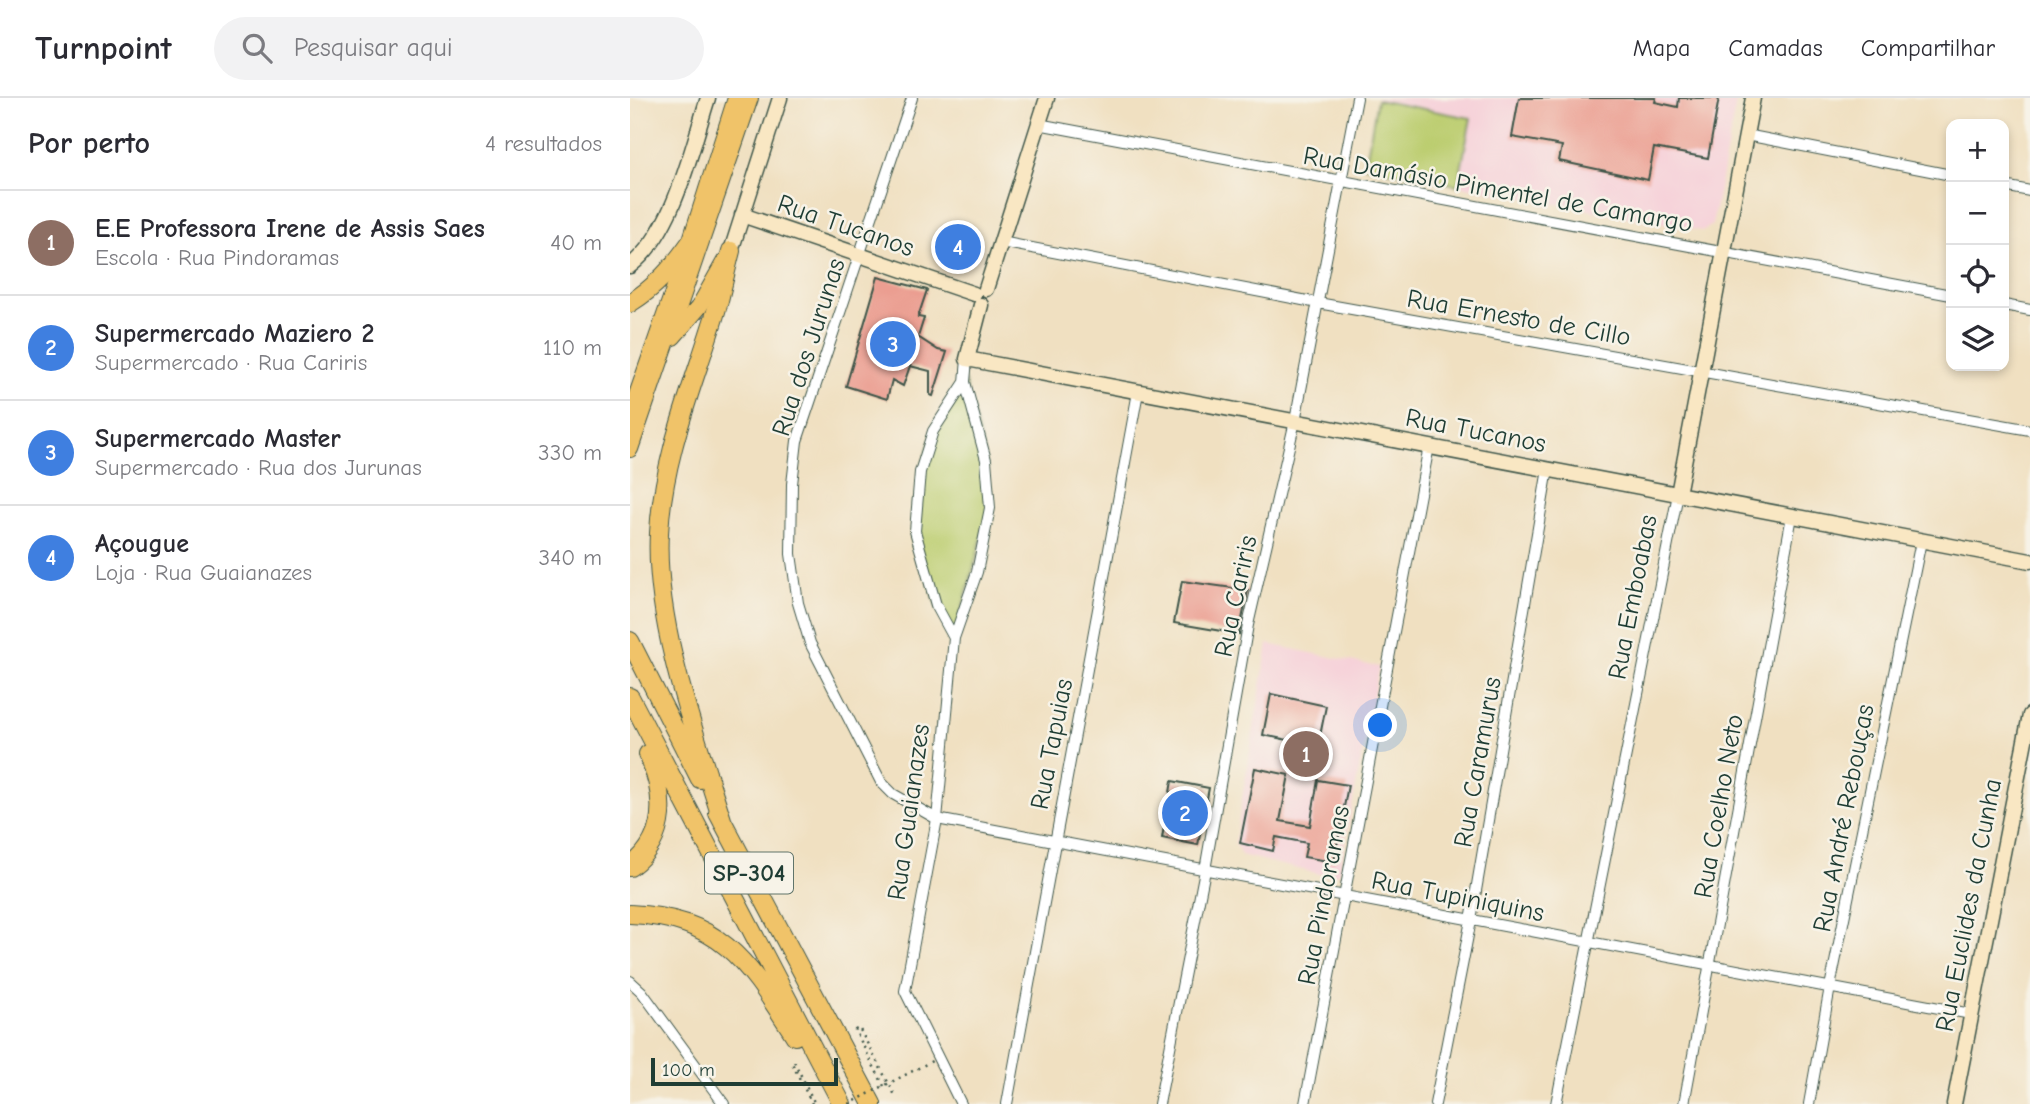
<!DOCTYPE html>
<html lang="pt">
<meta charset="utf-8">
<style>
body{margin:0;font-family:"Comic Neue",sans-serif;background:#f2f2f3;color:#2b2b33}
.controls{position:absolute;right:21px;top:21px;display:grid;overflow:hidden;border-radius:14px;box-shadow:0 4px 10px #0003}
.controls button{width:63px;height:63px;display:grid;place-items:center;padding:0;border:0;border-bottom:2px solid #e1e1e2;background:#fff;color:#2b2b33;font:35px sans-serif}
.scale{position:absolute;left:21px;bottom:18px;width:187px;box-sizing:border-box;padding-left:7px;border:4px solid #1f3d34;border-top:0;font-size:19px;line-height:24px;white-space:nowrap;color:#1f3d34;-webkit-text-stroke:5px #f7f3e8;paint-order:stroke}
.you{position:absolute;left:751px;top:628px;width:24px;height:24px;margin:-18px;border:5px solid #fff;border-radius:50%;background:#1a73e8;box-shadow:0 0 0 10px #1a73e833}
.badge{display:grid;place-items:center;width:46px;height:46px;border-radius:50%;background:#b5179e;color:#fff;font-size:23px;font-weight:700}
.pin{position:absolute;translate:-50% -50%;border:4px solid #fff;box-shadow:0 2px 7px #0006}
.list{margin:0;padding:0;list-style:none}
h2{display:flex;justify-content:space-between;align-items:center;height:91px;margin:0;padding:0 28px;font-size:30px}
h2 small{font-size:23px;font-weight:400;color:#7c7c81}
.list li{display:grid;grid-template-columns:46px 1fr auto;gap:21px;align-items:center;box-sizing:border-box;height:105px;padding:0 28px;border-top:2px solid #e1e1e2}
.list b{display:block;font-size:26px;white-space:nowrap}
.list p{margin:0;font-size:23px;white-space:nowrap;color:#7c7c81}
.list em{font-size:23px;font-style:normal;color:#7c7c81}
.icon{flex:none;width:38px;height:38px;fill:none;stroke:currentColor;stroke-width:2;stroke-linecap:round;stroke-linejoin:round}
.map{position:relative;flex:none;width:1400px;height:1006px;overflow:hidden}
header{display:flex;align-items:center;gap:42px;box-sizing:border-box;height:98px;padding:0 35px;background:#fff;border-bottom:2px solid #e1e1e2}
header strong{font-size:33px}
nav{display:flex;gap:38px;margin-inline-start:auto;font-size:24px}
.search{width:490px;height:63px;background:#f2f2f3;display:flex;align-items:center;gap:18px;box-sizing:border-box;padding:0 24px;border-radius:38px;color:#7c7c81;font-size:26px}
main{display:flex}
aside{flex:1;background:#fff}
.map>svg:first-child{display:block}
.built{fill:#f6cfd8}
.green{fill:#bccd70;stroke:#6e8552;stroke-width:2}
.building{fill:#eb9e91}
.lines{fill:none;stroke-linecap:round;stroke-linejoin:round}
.street-casing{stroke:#3e5549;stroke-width:12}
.secondary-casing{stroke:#3e5549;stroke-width:17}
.primary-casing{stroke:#3e5549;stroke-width:18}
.highway-casing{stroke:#3e5549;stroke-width:20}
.path{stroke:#3e5549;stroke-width:2.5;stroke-dasharray:2 5;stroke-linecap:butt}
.street{stroke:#fff;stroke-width:10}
.secondary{stroke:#f9e7c3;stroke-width:14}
.primary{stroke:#f0c369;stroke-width:16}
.highway{stroke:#f0c369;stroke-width:18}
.path-bridge{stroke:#3e5549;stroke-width:2.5;stroke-dasharray:2 5;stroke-linecap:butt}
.labels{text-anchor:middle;stroke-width:5;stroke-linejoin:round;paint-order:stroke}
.shield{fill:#f7f3e8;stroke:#60746a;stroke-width:2}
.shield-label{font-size:24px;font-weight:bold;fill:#1f3d34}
.street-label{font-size:26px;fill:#1f3d34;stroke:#f7f3e8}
</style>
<header>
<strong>Turnpoint</strong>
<div class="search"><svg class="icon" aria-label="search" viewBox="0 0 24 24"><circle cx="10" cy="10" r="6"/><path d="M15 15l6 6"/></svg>Pesquisar aqui</div>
<nav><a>Mapa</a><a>Camadas</a><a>Compartilhar</a></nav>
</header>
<main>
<aside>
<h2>Por perto<small>4 resultados</small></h2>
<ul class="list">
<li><span class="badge" style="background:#8d6e63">1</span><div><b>E.E Professora Irene de Assis Saes</b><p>Escola · Rua Pindoramas</p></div><em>40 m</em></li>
<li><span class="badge" style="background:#3f7fe0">2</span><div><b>Supermercado Maziero 2</b><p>Supermercado · Rua Cariris</p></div><em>110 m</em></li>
<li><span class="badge" style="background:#3f7fe0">3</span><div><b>Supermercado Master</b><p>Supermercado · Rua dos Jurunas</p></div><em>330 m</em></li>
<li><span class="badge" style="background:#3f7fe0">4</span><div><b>Açougue</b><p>Loja · Rua Guaianazes</p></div><em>340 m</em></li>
</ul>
</aside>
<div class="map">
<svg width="1400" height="1006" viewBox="0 0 1400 1006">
<rect width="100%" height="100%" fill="#f7f3e8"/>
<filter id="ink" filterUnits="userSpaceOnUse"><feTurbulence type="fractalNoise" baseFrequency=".0143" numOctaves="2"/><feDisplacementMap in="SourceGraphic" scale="14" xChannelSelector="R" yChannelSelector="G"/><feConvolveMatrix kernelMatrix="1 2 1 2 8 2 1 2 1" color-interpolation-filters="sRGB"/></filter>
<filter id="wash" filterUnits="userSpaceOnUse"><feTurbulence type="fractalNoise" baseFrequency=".00686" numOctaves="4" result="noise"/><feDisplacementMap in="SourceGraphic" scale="28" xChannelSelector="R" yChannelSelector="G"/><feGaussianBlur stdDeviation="1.57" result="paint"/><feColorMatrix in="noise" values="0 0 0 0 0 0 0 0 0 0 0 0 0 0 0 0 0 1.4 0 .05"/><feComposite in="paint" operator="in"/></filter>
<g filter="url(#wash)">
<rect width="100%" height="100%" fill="#f0e0c1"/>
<!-- built -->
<path class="built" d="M747 0H1107L1082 127 1072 133 734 70Z
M638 546 749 569 710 770 709 775 698 778 611 757 605 744Z"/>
<!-- green -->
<path class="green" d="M747 2 841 20 828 87 735 69Z
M335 284 356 362 360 410 324 540 306 507 285 433 290 374 303 333Z"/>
<g id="blocks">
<!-- building -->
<path class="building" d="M889 0H1026L1025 4 1048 9 1049 0H1089L1078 60 1024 50 1018 82 929 63 932 48 882 39Z
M248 179 297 192 288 219 294 220 288 239 308 252 317 254 303 298 300 297V273L280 268 273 288 262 282 257 301 216 288Z
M552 483 618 492 609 536 544 525Z
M641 596 696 608 688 648 633 637Z
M625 670 659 677 650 723 680 728 688 682 718 687 704 764 674 759 677 745 646 739 643 753 610 745Z
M542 683 579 690 568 747 532 740Z"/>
</g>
</g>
<g filter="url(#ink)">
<use href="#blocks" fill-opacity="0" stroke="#3e5549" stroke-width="2"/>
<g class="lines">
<!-- street casing -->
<g class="street-casing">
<path id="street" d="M282 0 167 343 162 386 161 456 168 505 180 545 251 684 263 696 307 721 1341 916
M408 26 1321 197
M1116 37 1321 77
M1374 88 1400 93
M371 144 688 205 1400 332
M1374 207 1400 212
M324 540 306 507 285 433 290 374 303 333 335 284
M0 883 12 894 94 1006
M331 1006 275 893 307 721 324 540 347 474 360 410 356 362 335 284 337 261
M377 1006 508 294
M529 1006 575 772 618 527 665 323 727 0
M675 1006 799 348
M805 1006 841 822 918 371
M926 1006 1048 396
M1054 1006 1162 418
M1179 1006 1200 889 1291 443"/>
</g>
<!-- secondary casing -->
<g class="secondary-casing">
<path id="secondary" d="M112 117 344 196
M101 153 150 0
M0 168C44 134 61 52 78 0
M356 191 417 0
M351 207 337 261 1400 463
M1048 396 1123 0
M1324 1006 1400 617"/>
</g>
<!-- primary casing -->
<g class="primary-casing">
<path id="primary" d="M60 145 106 0
M43 239 69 209 95 163
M0 317 53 166
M0 351 120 0"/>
</g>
<!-- highway casing -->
<g class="highway-casing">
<path id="highway" d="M0 205C26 189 43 169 60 145
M0 543 70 681
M0 599 212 1006
M88 715 242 1006
M93 725C66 639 24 525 29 435 33 356 65 284 87 210 92 191 96 172 101 153
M0 769C39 740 35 696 18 656
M0 816C94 820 119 867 165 938"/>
</g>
<!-- path -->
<path class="path" d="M254 988 225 932 229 930 266 999
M182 1006 162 965 164 963 185 1006"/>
<!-- street -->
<use href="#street" class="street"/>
<!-- secondary -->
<use href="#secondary" class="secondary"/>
<!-- primary -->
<use href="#primary" class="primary"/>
<!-- highway -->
<use href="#highway" class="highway"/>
<!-- path-bridge -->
<path class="path-bridge" d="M219 1006 302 963"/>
</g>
</g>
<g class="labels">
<!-- shield labels -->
<rect class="shield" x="75" y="754.5" width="88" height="41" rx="5"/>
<g class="shield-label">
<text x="119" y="783">SP-304</text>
</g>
<!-- street labels -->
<g class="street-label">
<text transform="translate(868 91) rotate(10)" y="9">Rua Damásio Pimentel de Camargo</text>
<text transform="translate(216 127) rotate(19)" y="9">Rua Tucanos</text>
<text transform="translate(889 219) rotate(10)" y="9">Rua Ernesto de Cillo</text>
<text transform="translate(178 249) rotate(-72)" y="9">Rua dos Jurunas</text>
<text transform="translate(846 332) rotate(11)" y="9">Rua Tucanos</text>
<text transform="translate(605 498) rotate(-78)" y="9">Rua Cariris</text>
<text transform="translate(1002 499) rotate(-79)" y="9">Rua Emboabas</text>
<text transform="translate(421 646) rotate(-79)" y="9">Rua Tapuias</text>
<text transform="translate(847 664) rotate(-80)" y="9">Rua Caramurus</text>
<text transform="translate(1088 708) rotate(-80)" y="9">Rua Coelho Neto</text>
<text transform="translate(278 714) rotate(-82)" y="9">Rua Guaianazes</text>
<text transform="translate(1213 720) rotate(-79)" y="9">Rua André Rebouças</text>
<text transform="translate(693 797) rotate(-79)" y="9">Rua Pindoramas</text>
<text transform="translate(828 798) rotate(11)" y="9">Rua Tupiniquins</text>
<text transform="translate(1338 807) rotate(-79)" y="9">Rua Euclides da Cunha</text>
</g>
</g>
</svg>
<div class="controls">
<button>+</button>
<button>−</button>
<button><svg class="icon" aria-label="locate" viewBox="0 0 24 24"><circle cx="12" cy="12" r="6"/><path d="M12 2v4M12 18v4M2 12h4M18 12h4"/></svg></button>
<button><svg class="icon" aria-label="layers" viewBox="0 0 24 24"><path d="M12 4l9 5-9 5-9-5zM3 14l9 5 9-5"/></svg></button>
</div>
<div class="scale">100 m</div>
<div class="you"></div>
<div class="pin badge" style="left:676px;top:656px;background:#8d6e63">1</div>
<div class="pin badge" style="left:555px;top:715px;background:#3f7fe0">2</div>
<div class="pin badge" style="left:263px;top:246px;background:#3f7fe0">3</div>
<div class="pin badge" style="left:328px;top:149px;background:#3f7fe0">4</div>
</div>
</main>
